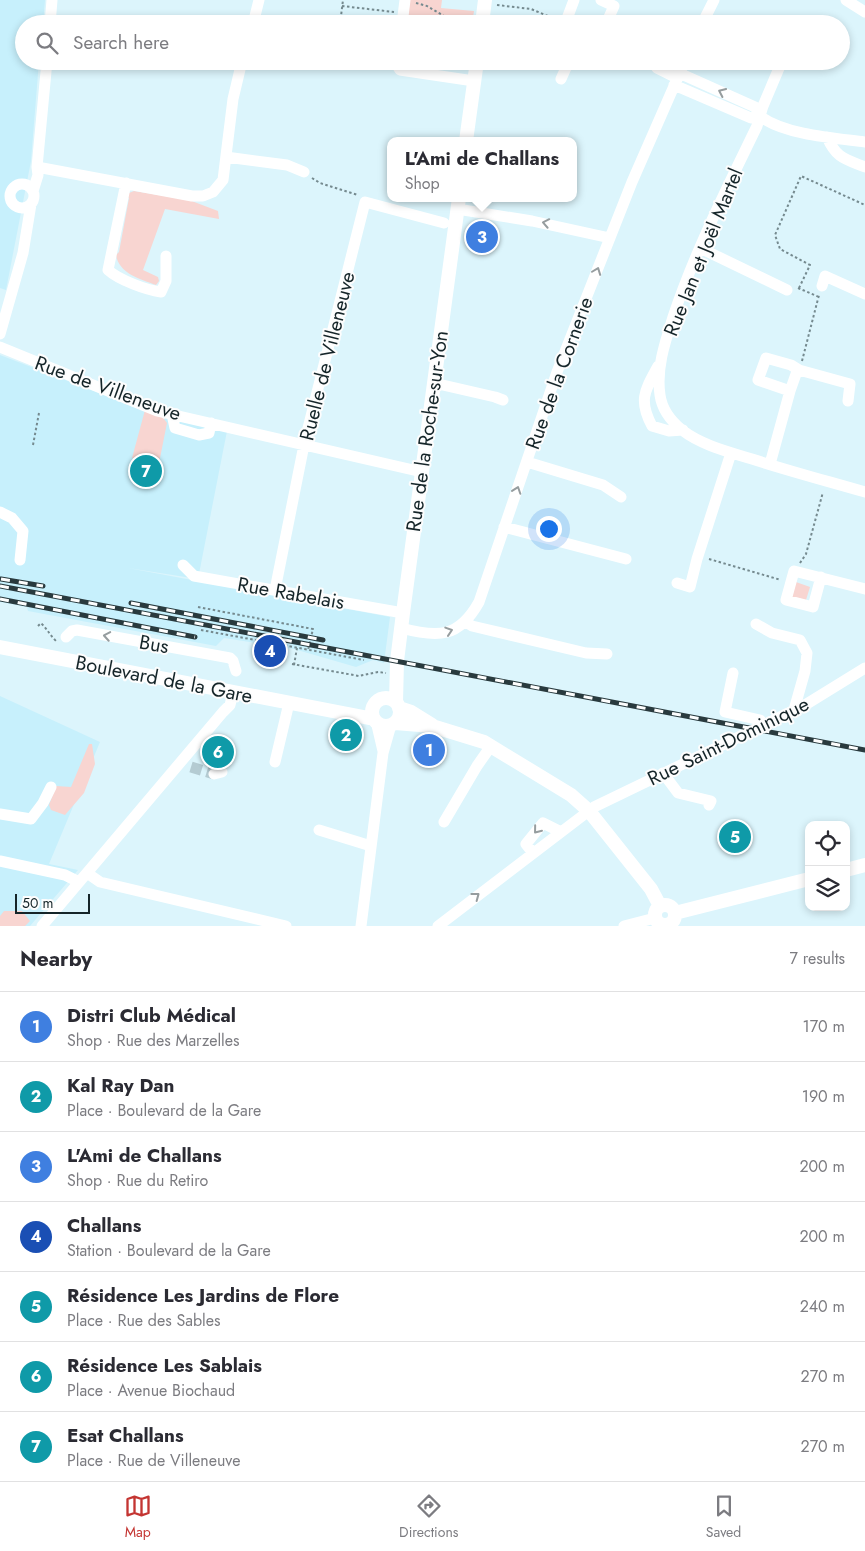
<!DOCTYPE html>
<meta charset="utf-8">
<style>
body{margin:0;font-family:Jost,sans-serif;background:#f7f7f7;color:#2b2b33}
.controls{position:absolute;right:15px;bottom:15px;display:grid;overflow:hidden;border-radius:10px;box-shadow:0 2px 8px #0003}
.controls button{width:45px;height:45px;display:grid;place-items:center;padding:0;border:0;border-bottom:1px solid #e1e1e2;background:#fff;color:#2b2b33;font:25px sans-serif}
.scale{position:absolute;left:15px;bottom:12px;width:75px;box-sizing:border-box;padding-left:5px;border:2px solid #152529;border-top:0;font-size:14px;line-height:18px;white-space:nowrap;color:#152529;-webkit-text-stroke:4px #fdfdfd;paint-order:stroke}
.you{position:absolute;left:548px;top:528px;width:18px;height:18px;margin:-12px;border:4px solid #fff;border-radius:50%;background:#1a73e8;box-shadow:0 0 0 8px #1a73e833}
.badge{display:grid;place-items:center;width:32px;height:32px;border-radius:50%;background:#c43532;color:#fff;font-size:16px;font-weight:700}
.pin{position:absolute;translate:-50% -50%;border:2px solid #fff;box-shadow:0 1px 5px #0006}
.popup{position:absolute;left:387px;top:137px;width:190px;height:65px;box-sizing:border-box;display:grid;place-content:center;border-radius:10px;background:#fff;filter:drop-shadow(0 1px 4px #0005);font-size:16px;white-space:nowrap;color:#7c7c81}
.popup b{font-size:19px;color:#2b2b33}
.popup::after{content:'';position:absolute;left:50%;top:100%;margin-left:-10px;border:10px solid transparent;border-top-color:#fff}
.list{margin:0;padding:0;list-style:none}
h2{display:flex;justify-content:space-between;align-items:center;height:65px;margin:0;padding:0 20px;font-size:21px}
h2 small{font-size:16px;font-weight:400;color:#7c7c81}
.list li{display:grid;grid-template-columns:32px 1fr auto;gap:15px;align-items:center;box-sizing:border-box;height:70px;padding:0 20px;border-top:1px solid #e1e1e2}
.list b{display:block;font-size:19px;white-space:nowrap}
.list p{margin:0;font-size:16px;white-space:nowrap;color:#7c7c81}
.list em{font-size:16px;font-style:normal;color:#7c7c81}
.icon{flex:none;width:28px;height:28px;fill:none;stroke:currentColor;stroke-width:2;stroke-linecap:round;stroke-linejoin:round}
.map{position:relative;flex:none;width:865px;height:926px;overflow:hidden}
.search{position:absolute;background:#fff;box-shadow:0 2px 8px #0003;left:15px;right:15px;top:15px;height:55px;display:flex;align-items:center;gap:12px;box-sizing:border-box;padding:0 18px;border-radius:28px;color:#7c7c81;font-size:19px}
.sheet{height:555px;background:#fff}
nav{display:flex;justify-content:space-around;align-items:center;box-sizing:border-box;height:70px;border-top:1px solid #e1e1e2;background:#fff;font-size:14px;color:#7c7c81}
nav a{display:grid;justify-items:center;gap:2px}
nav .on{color:#c43532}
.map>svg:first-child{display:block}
.built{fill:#c7f0fc}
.green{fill:#f8d5d1}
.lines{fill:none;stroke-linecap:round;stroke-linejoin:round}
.minor-tunnel{stroke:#b4cbd2;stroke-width:11;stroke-dasharray:11 5.5;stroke-linecap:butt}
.path{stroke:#758a8f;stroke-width:2;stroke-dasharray:2.5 2.5;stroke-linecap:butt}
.minor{stroke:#fff;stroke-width:11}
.major{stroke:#fff;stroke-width:14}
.rail-casing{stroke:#293a3e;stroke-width:5}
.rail{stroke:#fdfdfd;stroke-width:3;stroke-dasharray:9;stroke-linecap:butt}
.oneway{stroke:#969d9f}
.labels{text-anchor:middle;stroke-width:4;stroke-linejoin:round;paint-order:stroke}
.street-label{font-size:20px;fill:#152529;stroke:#fdfdfd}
</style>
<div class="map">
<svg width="865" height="926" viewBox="0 0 865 926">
<rect width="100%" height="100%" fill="#dcf5fc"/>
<!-- built -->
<path class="built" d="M0 0H45L43 24H24V61H39L31 161 6 290 0 288Z
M0 355 162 417 227 431 198 579 128 568 390 617 384 663 373 660 356 667 294 649 224 638 216 646 28 611 27 607 0 602Z
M0 696 100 742 49 864 78 870 30 926H0Z"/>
<!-- green -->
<path class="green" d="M410 0H442L441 8 474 11 472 24H431L430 20 408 17Z
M134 191 189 200 218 211 219 219 165 209 143 270 158 277 159 281 156 285C141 279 119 274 116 255L119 252 129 198 127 197 129 193Z
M145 410 161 415 167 423 159 463 132 458Z
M796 582 810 587 806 600 792 597Z
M89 744H92L95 764 84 793 65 815 51 810 49 805 56 786 71 787Z
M4 911H22L30 921 25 926H0V916Z"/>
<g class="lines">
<!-- minor-tunnel -->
<path class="minor-tunnel" d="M191 767 214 774"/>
<!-- path -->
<path class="path" d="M416 3 427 6 444 16 470 20
M497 5 531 9 555 19
M342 6 394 12
M340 24 343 0
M312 178 320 183 358 195
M798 288 819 297
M799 288 810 265 780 249 775 235 801 176 865 205
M802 361 819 295
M33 445 39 413
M709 559 781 580
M800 563 806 554 823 492
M198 607 313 629 308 650
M38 626 41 623C47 629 50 635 56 641
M201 630 364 660
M292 664 359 676 378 672 386 673
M294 665 297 648"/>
<!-- minor -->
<path class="minor" d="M601 0 614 6 606 24
M846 0 865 12
M50 24 52 0
M253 24 259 0
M402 24 405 0
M565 24 574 0
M702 24 714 0
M397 61 398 67 400 70 474 81
M652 61 657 68 677 78
M782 61 763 106 757 126C727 188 695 251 673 317 665 342 656 369 660 395 662 410 671 421 682 430 701 445 729 452 752 459 789 471 827 481 865 492
M679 73 755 107C757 110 758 115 761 117 787 135 834 138 865 142
M561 79 569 61
M674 85 751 118 760 116
M827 137C836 158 845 159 865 167
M226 157 287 165 304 172
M37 167 192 196H203L213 192 223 180 233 99 242 61
M126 183 108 270C119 280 146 290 161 292L166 281V256
M10 196a12 12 0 1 1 24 0a12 12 0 1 1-24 0Z
M33 191 38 175 37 167 47 61
M457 209 532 221 610 238
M700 248 787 290
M822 286 825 276 865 294
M0 334 23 253 31 204
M0 347 157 411 422 472
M658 366C645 390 638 400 652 426L669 431 683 430
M799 370 850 384 848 401
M434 383 495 397 503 400
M172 414 175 428 199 435 209 433 211 423
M527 462 603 485 621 497
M770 464 790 391 796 374 799 370 791 365 766 358 758 380 790 391
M0 512 12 518 23 531 20 560
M504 527 626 559
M183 565 194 576 403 613
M821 577 813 607 786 600 794 571 865 589
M677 583 690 587 697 559 731 453
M275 590 305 440 365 202 444 223
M466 622 472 626 586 653 607 654
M756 624 772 633 800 640 807 653 805 671 794 710
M401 628C438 638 459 638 479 602L557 372 632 182 685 61
M66 637 72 631 77 630 230 658 233 661 236 671
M733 673 725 712 760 720 764 725
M376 721 383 751
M275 762 289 703
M663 773 678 793 711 801 709 805
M214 774 222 772
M0 814 31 819 43 803 51 787
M444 822 477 766 491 746
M319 830 371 846
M533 853 526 844 543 823 561 832
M0 861 65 875 79 882
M87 873 100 882 286 926
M42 926 223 712 230 705 233 693
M361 926 383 753 391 725
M438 926 594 807 805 705 865 668
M624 926 655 918"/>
<!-- major -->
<path class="major" d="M482 24 485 0
M466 141 477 61
M0 647 374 719
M372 712a14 14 0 1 1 28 0a14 14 0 1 1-28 0Z
M396 702 397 661 403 613 459 198
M399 708 411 712 432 725
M395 723 432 726 484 742 571 795 589 811 651 889 660 906
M846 870 865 865
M655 915a10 10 0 1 1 20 0a10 10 0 1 1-20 0Z
M675 913 809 879"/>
<!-- rail casing -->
<g class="rail-casing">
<path id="rail" d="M1 579 43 586
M0 586 865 750
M0 599 195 637
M131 603 323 640"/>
</g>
<!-- rail -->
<use href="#rail" class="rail"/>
</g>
<!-- one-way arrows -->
<defs><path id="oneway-chevron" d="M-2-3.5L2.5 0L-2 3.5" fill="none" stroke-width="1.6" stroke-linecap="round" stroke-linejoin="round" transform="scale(1.25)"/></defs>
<g class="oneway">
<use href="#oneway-chevron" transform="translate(722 92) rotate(-155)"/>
<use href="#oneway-chevron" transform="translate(546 223) rotate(-169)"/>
<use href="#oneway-chevron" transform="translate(597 271) rotate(-69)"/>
<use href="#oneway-chevron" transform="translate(517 490) rotate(-71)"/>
<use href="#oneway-chevron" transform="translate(449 631) rotate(-18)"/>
<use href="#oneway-chevron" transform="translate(107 636) rotate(-170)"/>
<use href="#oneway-chevron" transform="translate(537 830) rotate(129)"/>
<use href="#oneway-chevron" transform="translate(476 896) rotate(-37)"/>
</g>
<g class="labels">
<!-- street labels -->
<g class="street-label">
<text transform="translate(703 252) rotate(-68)" y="7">Rue Jan et Joël Martel</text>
<text transform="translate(327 356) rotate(-76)" y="7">Ruelle de Villeneuve</text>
<text transform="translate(559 373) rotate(-70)" y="7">Rue de la Cornerie</text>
<text transform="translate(108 388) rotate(20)" y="7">Rue de Villeneuve</text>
<text transform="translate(427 431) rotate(-82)" y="7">Rue de la Roche-sur-Yon</text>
<text transform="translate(291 593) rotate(10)" y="7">Rue Rabelais</text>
<text transform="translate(154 644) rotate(10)" y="7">Bus</text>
<text transform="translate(164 679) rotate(11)" y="7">Boulevard de la Gare</text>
<text transform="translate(728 741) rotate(-26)" y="7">Rue Saint-Dominique</text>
</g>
</g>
</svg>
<div class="controls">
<button><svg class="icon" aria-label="locate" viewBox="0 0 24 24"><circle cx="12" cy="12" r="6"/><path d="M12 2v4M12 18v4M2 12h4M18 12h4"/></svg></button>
<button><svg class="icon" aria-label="layers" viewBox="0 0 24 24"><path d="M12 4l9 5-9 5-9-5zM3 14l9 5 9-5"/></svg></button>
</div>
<div class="scale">50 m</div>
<div class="you"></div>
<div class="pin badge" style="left:429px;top:750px;background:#3f7fe0">1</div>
<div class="pin badge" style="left:346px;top:735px;background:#0f9aa8">2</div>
<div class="pin badge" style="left:482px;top:237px;background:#3f7fe0">3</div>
<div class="popup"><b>L'Ami de Challans</b>Shop</div>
<div class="pin badge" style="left:270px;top:651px;background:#1a4fb4">4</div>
<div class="pin badge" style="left:735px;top:837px;background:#0f9aa8">5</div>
<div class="pin badge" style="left:218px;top:752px;background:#0f9aa8">6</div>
<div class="pin badge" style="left:146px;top:471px;background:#0f9aa8">7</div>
<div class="search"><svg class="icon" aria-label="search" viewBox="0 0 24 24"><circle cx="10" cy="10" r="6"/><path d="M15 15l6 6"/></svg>Search here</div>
</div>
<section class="sheet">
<h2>Nearby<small>7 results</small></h2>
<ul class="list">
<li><span class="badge" style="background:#3f7fe0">1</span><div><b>Distri Club Médical</b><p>Shop · Rue des Marzelles</p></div><em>170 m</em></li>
<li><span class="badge" style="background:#0f9aa8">2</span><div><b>Kal Ray Dan</b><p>Place · Boulevard de la Gare</p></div><em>190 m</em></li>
<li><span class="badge" style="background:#3f7fe0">3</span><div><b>L'Ami de Challans</b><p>Shop · Rue du Retiro</p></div><em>200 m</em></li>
<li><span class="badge" style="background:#1a4fb4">4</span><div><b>Challans</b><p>Station · Boulevard de la Gare</p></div><em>200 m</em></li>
<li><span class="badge" style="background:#0f9aa8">5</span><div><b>Résidence Les Jardins de Flore</b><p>Place · Rue des Sables</p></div><em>240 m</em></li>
<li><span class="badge" style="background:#0f9aa8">6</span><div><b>Résidence Les Sablais</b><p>Place · Avenue Biochaud</p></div><em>270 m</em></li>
<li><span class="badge" style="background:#0f9aa8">7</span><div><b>Esat Challans</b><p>Place · Rue de Villeneuve</p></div><em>270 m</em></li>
</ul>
</section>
<nav>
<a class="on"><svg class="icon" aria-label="map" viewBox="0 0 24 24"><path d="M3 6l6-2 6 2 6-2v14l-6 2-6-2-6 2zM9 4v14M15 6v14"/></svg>Map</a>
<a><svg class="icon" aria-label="directions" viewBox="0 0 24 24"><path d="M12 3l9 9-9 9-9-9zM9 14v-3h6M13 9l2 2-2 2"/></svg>Directions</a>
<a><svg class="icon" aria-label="saved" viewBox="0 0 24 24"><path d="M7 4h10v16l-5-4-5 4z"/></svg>Saved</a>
</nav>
